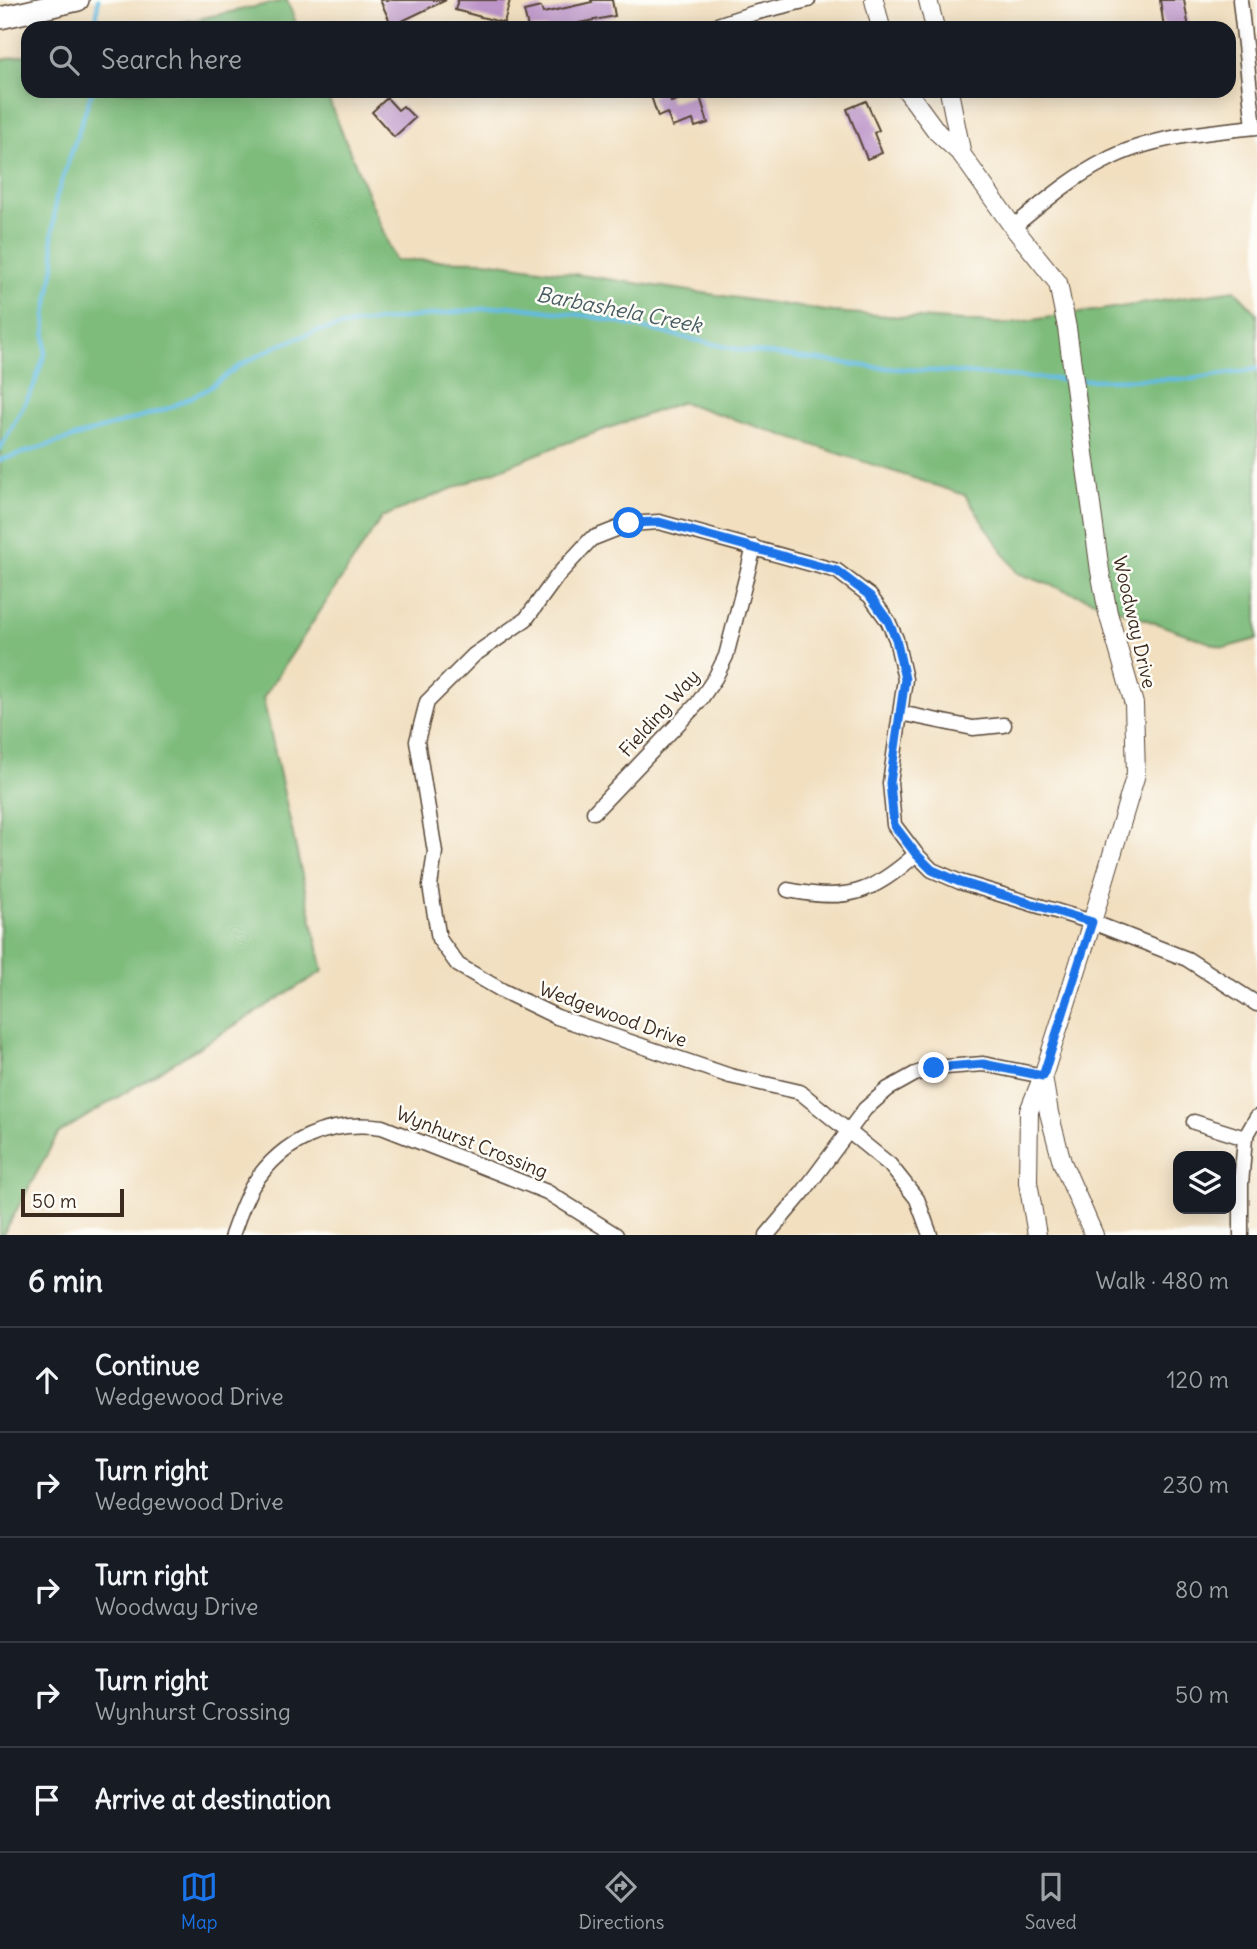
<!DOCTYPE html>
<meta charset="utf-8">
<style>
body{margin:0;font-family:Delius,sans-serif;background:#242831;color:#f1f3f6}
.controls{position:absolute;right:21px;bottom:21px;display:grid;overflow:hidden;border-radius:14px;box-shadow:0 4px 18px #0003}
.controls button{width:63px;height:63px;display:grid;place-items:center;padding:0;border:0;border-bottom:2px solid #363941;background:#171b24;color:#f1f3f6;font:35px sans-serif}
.scale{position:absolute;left:21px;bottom:18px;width:103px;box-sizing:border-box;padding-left:7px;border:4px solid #3b2a1e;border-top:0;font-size:19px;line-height:24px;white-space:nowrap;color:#3b2a1e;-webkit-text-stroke:5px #fdfcf7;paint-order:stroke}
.stop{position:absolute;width:21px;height:21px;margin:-16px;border:5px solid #1a73e8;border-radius:50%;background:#fff}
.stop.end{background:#1a73e8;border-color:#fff;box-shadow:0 2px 7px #0008}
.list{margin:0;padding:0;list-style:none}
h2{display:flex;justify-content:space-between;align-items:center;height:91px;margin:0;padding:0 28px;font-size:30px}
h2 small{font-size:23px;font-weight:400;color:#9ea1a6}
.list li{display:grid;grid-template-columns:46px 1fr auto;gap:21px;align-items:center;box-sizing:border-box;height:105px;padding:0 28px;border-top:2px solid #363941}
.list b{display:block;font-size:26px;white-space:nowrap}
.list p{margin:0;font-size:23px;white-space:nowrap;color:#9ea1a6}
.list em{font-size:23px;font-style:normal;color:#9ea1a6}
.icon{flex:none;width:38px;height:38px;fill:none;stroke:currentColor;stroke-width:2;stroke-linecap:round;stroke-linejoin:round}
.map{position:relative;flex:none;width:1257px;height:1235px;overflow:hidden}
.search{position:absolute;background:#171b24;box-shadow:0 4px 18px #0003;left:21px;right:21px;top:21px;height:77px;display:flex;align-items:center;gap:18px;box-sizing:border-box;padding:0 24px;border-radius:21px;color:#9ea1a6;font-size:26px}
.sheet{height:616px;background:#171b24}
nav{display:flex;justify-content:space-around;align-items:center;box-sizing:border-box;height:98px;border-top:2px solid #363941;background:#171b24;font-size:19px;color:#9ea1a6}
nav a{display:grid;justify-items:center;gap:4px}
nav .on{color:#1a73e8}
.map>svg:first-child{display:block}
.forest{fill:#7ebc7c;stroke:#5c734d;stroke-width:2}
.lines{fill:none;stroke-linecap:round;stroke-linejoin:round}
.stream{stroke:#64bbe1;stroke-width:4.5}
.building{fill:#bd95c9}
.minor-casing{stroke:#564536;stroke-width:17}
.tertiary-casing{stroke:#564536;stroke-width:20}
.primary-casing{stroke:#564536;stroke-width:24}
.minor{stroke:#fff;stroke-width:14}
.tertiary{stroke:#fff;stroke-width:18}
.primary{stroke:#fff;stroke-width:21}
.route{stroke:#1a73e8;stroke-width:9}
.labels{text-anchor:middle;stroke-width:5;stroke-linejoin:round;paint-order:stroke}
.street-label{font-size:19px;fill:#3b2a1e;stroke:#fdfcf7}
.water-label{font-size:21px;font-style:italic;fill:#495d62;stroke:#fdfcf7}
</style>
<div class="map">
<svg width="1257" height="1235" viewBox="0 0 1257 1235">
<rect width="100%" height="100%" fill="#fdfcf7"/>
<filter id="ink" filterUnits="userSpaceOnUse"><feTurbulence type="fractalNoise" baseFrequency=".0143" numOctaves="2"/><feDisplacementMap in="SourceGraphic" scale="14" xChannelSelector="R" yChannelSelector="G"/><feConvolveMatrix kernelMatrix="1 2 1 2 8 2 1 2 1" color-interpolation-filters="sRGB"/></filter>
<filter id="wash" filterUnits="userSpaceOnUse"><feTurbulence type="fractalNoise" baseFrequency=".00686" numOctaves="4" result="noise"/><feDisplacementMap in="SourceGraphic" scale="28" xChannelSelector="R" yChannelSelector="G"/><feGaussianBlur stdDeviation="1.57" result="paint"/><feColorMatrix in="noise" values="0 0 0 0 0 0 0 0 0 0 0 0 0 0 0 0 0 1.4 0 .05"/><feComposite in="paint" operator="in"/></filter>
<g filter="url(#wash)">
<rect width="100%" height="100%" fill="#f1dfc0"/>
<!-- forest -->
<path class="forest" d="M287 0 298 28H155Z
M28 54V91H325L395 260 486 261 833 312 1005 324 1235 290 1257 313V639L1224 648 1017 573 965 495 682 402 555 447 382 517 263 698 323 971 58 1134 3 1235H0V60Z"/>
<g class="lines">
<!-- stream -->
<path class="stream" d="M96 28 98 0
M1080 380 1192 379 1257 369
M0 449 33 388 45 354 46 316 55 259 52 239 56 198 92 91
M0 460 169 408 206 390 239 366 275 347 314 332 354 324 508 306 589 316 740 350 873 367 1068 380"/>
</g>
<g id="blocks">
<!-- building -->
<path class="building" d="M380 0H446L392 26Z
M458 0H510L504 23 455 10Z
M591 0H612L615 16 579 23 580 28H528L524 11 541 7 543 13 592 2Z
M1160 0H1184L1189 28H1164Z
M667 91 671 102 699 93 708 123 695 127 693 120 672 127 667 113 658 117 651 96Z
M387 98 398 110 403 106 415 118 394 137 372 112Z
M866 101 879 130 874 133 882 153 867 159 847 109Z"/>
</g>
</g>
<g filter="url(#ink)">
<use href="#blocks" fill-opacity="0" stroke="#564536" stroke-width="2"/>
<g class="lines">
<!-- minor casing -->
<g class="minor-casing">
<path id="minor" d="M1240 0 1254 127
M708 28 754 13 808 0
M1013 227C1042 204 1071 178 1105 161 1149 137 1207 132 1257 127
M900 713 973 728 1004 725
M594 812 698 703 715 678 726 656 754 547
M788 890C846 902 872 894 916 854
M1194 1122 1245 1138
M232 1235C238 1219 244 1200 253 1185 283 1139 329 1120 382 1127L547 1192 616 1235
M767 1235 804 1191 865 1109 888 1089 915 1074 934 1068 983 1064 1043 1076
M930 1235 917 1199 890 1165 800 1092 730 1076 557 1017 503 991 458 965 439 939 430 886 435 852 417 741 427 702 474 655 526 619 558 575 591 539 629 524 659 522 837 571 870 596 888 621 896 639 905 679 890 783 894 825 916 854 932 870 960 882 1092 922 1187 959 1257 1004
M1241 1235V1184L1245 1138 1257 1117"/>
</g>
<!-- tertiary casing -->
<g class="tertiary-casing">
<path id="tertiary" d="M874 0 881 28
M928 0 935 28
M907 91 937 132 962 155 1013 227 1058 283 1067 328 1100 571 1108 613 1134 704 1136 774 1092 922 1043 1076 1029 1111 1028 1182 1037 1235
M949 91 962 155
M1043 1076 1049 1113 1062 1162 1094 1235"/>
</g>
<!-- primary casing -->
<g class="primary-casing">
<path id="primary" d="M0 18 78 0"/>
</g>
<!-- minor -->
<use href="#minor" class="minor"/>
<!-- tertiary -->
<use href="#tertiary" class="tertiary"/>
<!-- primary -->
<use href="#primary" class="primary"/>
</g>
</g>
<g class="lines" filter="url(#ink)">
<!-- route -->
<path class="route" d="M629 523 659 522 837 571 870 596 888 621 896 639 905 679 890 783 894 825 916 854 932 870 960 882 1092 922 1043 1076 983 1064 934 1068"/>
</g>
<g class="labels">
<!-- street labels -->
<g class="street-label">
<text transform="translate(1135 622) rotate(77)" y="7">Woodway Drive</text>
<text transform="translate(659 713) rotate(-48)" y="7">Fielding Way</text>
<text transform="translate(613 1014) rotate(20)" y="7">Wedgewood Drive</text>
<text transform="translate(472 1142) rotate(22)" y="7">Wynhurst Crossing</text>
</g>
<!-- water labels -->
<g class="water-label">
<text transform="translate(619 310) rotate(11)" y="7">Barbashela Creek</text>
</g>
</g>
</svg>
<div class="controls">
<button><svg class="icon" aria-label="layers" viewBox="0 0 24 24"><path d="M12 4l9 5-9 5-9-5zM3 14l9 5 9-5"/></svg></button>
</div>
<div class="scale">50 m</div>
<div class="stop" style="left:629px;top:523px"></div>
<div class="stop end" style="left:934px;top:1068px"></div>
<div class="search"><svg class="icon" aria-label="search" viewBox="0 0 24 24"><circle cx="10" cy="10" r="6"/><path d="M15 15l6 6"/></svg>Search here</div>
</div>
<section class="sheet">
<h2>6 min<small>Walk · 480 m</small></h2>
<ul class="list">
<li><svg class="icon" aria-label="ahead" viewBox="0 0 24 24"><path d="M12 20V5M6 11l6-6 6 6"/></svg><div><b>Continue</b><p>Wedgewood Drive</p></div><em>120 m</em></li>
<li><svg class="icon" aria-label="right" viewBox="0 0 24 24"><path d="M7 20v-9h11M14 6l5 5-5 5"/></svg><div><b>Turn right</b><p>Wedgewood Drive</p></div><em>230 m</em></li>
<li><svg class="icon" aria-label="right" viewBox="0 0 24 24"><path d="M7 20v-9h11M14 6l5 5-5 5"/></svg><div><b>Turn right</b><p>Woodway Drive</p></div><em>80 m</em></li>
<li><svg class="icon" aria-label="right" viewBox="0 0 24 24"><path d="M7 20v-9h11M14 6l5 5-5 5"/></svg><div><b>Turn right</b><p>Wynhurst Crossing</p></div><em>50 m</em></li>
<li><svg class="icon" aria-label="arrive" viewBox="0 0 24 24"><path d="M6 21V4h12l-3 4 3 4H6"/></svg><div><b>Arrive at destination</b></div></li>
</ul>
</section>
<nav>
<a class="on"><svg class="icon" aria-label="map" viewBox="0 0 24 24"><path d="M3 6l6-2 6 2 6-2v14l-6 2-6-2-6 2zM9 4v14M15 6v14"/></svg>Map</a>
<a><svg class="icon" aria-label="directions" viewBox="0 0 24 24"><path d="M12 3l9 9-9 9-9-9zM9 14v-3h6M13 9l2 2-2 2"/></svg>Directions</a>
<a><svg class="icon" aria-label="saved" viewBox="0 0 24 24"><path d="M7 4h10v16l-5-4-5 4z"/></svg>Saved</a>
</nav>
